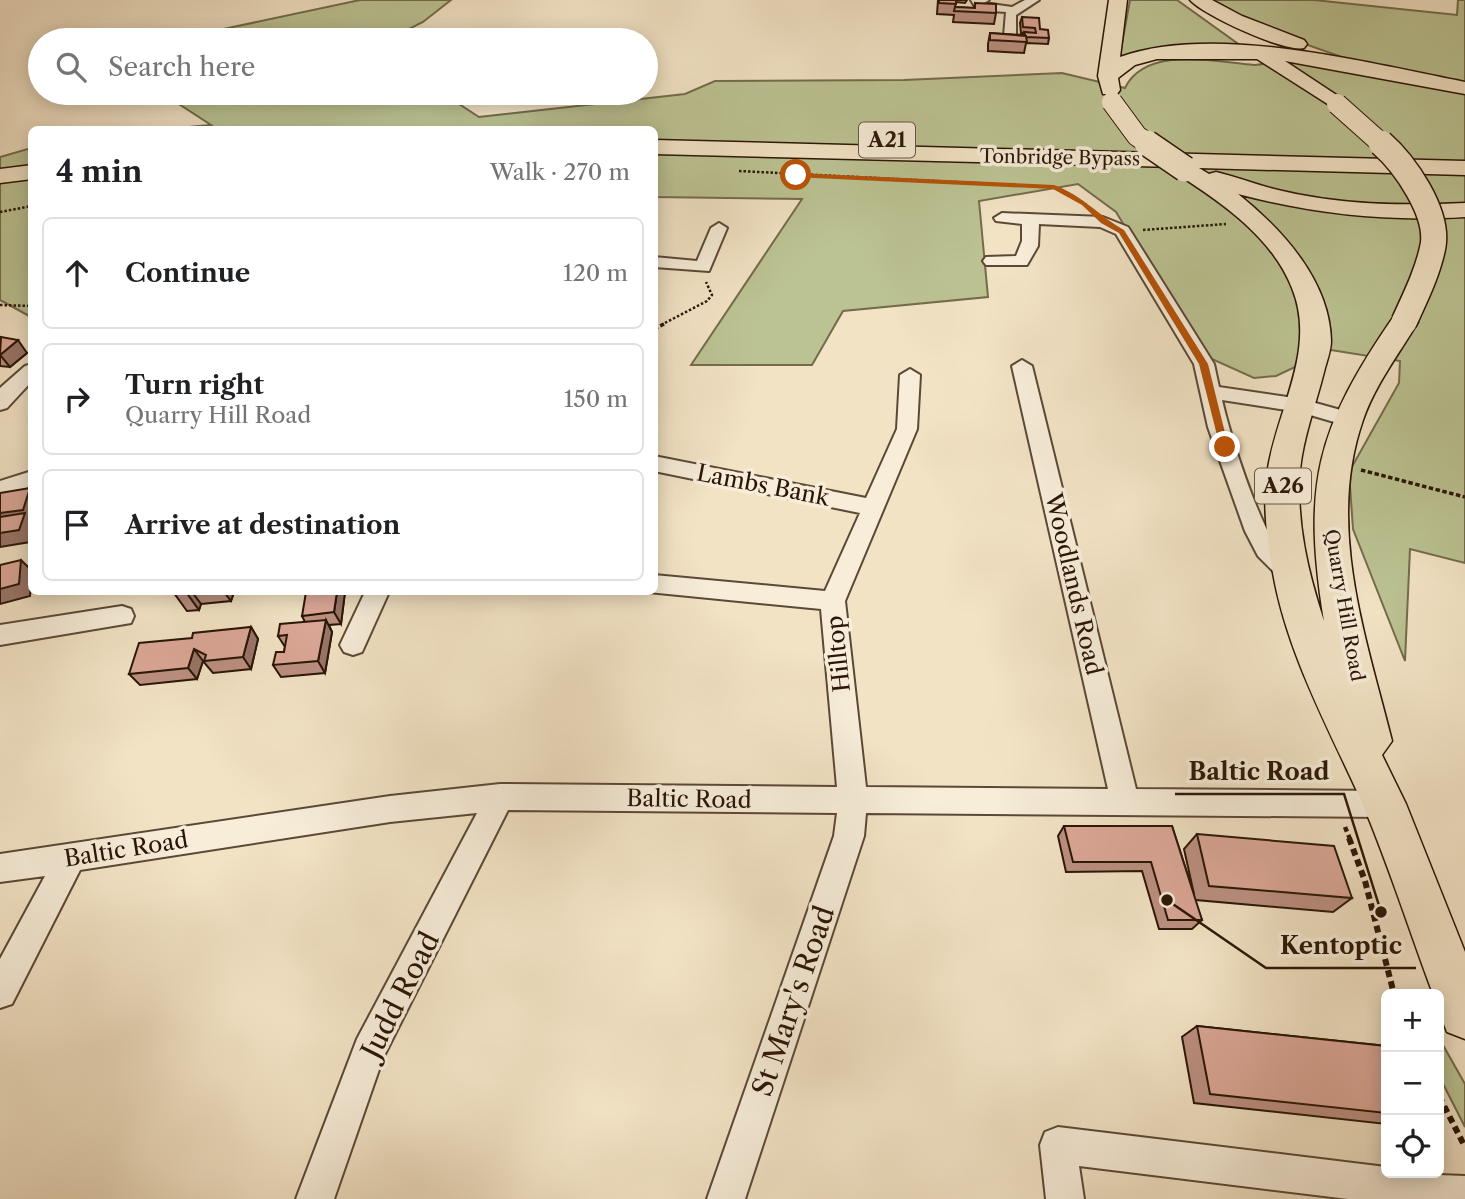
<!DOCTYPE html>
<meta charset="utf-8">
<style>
body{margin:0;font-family:"Libre Caslon Text",serif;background:#f2f2f2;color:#202124}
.controls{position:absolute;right:21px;bottom:21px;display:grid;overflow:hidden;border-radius:10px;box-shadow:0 4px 18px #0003}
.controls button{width:63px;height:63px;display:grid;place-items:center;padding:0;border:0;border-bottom:2px solid #e0e0e0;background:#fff;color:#202124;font:35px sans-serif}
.stop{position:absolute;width:21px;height:21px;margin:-16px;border:5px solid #b45309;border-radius:50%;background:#fff}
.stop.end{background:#b45309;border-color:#fff;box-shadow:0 2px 7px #0008}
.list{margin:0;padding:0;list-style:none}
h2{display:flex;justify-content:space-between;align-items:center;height:91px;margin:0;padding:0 28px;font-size:30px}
h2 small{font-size:23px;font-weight:400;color:#757577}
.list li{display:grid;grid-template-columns:46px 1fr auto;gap:21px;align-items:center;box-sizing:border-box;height:112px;margin:0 14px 14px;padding:0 14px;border:2px solid #e0e0e0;border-radius:10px}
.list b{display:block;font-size:26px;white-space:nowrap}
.list p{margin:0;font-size:23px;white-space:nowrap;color:#757577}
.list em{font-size:23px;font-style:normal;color:#757577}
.icon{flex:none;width:38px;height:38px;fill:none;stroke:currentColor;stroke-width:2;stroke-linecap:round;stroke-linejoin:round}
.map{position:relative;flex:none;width:1465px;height:1199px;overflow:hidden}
.search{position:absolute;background:#fff;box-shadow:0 4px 18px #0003;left:28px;top:28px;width:630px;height:77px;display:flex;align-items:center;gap:18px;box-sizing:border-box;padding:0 24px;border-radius:38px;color:#757577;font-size:26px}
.panel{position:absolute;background:#fff;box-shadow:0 4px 18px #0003;left:28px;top:126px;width:630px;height:469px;border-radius:10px}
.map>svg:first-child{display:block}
.green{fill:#bcc393;stroke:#736c4c;stroke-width:2}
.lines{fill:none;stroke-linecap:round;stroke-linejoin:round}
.minor-casing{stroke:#5c4836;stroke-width:4}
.highway-casing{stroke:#2a1506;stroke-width:3}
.path-far3{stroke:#2a1506;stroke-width:2.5;stroke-dasharray:2.5 2;stroke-linecap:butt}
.path-far2{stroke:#2a1506;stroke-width:3.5;stroke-dasharray:4.5 2.5;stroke-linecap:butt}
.path-far1{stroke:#2a1506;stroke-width:4.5;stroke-dasharray:5 3.5;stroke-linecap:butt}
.path{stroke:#2a1506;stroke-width:6;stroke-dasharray:7 4.5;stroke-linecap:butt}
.minor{fill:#f7edd9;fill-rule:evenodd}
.highway{fill:#f2e3c5;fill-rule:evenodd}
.highway-bridge-far1-casing{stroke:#2a1506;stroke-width:22;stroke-linecap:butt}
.highway-bridge-casing{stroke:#2a1506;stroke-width:28;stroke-linecap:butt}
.highway-bridge-far1{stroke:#f2e3c5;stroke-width:20}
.highway-bridge{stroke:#f2e3c5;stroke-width:25}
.wall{fill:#bc9082;stroke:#2a1506;stroke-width:2}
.shaded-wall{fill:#99756a;stroke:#2a1506;stroke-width:2}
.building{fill:#dba797;stroke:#2a1506;stroke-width:2}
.route{fill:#b45309}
.labels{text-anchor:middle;stroke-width:7;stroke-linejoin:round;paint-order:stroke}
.far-street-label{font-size:19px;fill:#2a1506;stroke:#f7edd9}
.shield{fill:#f7edd9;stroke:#685645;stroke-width:2}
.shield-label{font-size:21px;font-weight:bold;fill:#2a1506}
.street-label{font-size:23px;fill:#2a1506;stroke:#f7edd9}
.near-street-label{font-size:28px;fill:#2a1506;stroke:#f7edd9}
.leader{fill:none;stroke:#2a1506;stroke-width:2.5}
.callout-dot{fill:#2a1506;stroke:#f7edd9;stroke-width:2.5}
.callout-label{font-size:24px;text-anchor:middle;font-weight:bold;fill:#2a1506;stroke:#f7edd9;stroke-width:7;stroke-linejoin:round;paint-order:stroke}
</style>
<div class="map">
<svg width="1465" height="1199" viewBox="0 0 1465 1199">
<rect width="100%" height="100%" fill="#f2e3c5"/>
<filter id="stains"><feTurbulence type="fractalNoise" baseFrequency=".00286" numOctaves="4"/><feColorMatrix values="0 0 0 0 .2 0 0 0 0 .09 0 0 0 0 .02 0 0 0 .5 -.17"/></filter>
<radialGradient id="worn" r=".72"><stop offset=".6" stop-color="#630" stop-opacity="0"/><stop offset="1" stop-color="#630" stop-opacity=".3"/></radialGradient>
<!-- green -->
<path class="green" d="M360 0H451L423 22 387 40H172Z
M1130 0H1177L1248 51 1159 48 1119 60Z
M1204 0H1314L1457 15 1458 0H1465V563L1410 549 1405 661 1353 529 1349 472 1399 383 1400 361 1331 350 1276 376 1254 378 1203 355 1116 212 1078 184 979 201 988 297 843 311 812 365H691L802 199 655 197 654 130H154L211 125 162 93H442L479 117 685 94 715 81 904 80 1062 73 1125 88C1146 45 1216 62 1254 65 1264 65 1275 60 1285 60 1307 58 1329 60 1350 60L1263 29Z
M31 148V317L0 300V157Z
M1439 1038 1465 1084V1127L1439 1076Z"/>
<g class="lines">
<!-- minor casing -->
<g class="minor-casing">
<path id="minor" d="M971 0H989L984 3 1012 7 1025 0H1039L1016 15V36L1010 40 1004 36 1006 12 977 10Z
M1002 213 1103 217 1128 227 1214 364 1219 387 1301 399 1355 414 1358 419 1355 424 1348 426 1300 412 1222 400C1231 439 1256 515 1277 548 1284 558 1297 564 1303 575L1299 581 1291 584 1283 581 1258 556 1245 531 1208 427 1194 364 1116 234 1100 227 1039 224 1038 246 1027 265H986L983 261 986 257 1016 256 1022 241V224L996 221 994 218Z
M719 223 727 228 709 271 654 267V257L697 261 711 228Z
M1022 360 1032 366 1136 789 1384 791 1394 795 1398 804 1394 813 1384 817 866 813 864 836 745 1199H707L834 836 837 813 508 810 383 1058 334 1199H296L357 1039 477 813 390 822 80 870 12 1004 0 1008V959L45 876 0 882V854L390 796 500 784 837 787 821 609 648 592H654V575L825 591 860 513 654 471V456L866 498 897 429 900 375 910 369 920 375 917 429 845 601 866 787 1108 789 1012 366Z
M32 364V381L7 408 0 410V388L25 366Z
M32 471V486L0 497V481Z
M365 592H389L362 652 353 655 344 652 340 645Z
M122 606 131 609 134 616 131 623 0 645V625Z
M1058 1127 1386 1167V1173L1465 1176V1199H1348L1079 1166 1084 1199H1046L1040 1145 1045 1132Z"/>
</g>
<!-- highway casing -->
<g class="highway-casing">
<path id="highway" d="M1109 0H1127L1120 57C1215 23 1367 63 1465 82V94L1285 61 1344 100 1347 104 1344 108 1337 110 1257 59H1157L1135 65 1118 78 1120 90 1117 94H1103L1098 76Z
M1190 0H1212L1242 16 1304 40 1307 44 1304 48C1285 53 1203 15 1190 0Z
M654 140 1465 161V175L1199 168 1209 174 1216 172C1237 177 1257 185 1278 190 1339 205 1402 206 1465 203V217C1387 222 1313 214 1238 194 1282 229 1330 281 1331 341 1331 351 1326 363 1324 372 1316 404 1303 438 1300 470 1296 523 1308 572 1324 621 1302 485 1316 429 1394 316L1404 314 1414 316 1418 322C1399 354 1375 385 1363 420 1326 526 1366 637 1392 741L1382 755 1406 804 1465 952V1039L1447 1032 1439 1011V994H1433C1409 930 1388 863 1361 800 1328 727 1287 653 1273 573 1267 539 1262 502 1268 468 1278 407 1317 349 1292 288 1272 237 1221 202 1177 174L1175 167 654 154Z
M32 165V179L0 183V169Z"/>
</g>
<!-- path-far3 -->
<path class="path-far3" d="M739 171 1054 187 1086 204
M0 212 32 206
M1143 230 1226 224
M0 305 32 306
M661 325 707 301 712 295 706 282"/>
<!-- path-far2 -->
<path class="path-far2" d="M654 329 664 324
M1361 470 1465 497"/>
<!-- path-far1 -->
<path class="path-far1" d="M1345 827 1350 839"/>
<!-- path -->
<path class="path" d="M1349 838 1365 881 1394 994
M1439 1096 1465 1147"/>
<!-- minor -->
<use href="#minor" class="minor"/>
<!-- highway -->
<use href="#highway" class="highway"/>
<!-- highway-bridge-far1 casing -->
<g class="highway-bridge-far1-casing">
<path id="highway-bridge-far1" d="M1112 102 1137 136 1150 145
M1337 104 1383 145"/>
</g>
<!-- highway-bridge casing -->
<g class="highway-bridge-casing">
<path id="highway-bridge" d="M1147 143 1185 169
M1381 143C1405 164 1439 213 1433 246 1428 272 1415 298 1404 322"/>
</g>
<!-- highway-bridge-far1 -->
<use href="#highway-bridge-far1" class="highway-bridge-far1"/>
<!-- highway-bridge -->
<use href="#highway-bridge" class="highway-bridge"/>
</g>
<!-- wall -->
<path class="wall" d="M938 0H967L965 3 956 2 955 7 974 8 975 3 996 13 994 24 953 22 954 15 937 14Z
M1022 17 1040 29 1049 38 1048 44 1026 43 1024 53 988 51V44L990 33 1024 35V33H1021L1020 23Z
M0 338 27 353 10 367 0 366Z
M175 592H234L231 601 201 604 199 610 187 611 174 593Z
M345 592 341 624 329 625 332 632 325 673 281 677 273 665 284 652 285 647 278 636 305 622 302 616Z
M251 627 258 639 251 669 213 673 203 661 197 679 140 685 129 674 192 638Z
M1064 826H1172L1194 894 1184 849 1197 834 1352 898 1333 912 1195 900 1202 920 1192 929H1159L1142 871 1066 872 1058 836Z
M1197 1026 1386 1046V1124L1194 1103 1182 1037Z"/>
<!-- shaded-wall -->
<path class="shaded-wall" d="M18 340 27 353 10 367 0 355Z
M30 488 32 490V537L30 542 0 547V513Z
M21 560 32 571 30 596 0 604V589Z
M186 592H192L201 604 199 610Z
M224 592H234L231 601Z
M337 592H345L341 624 334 612Z
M326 620 332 632 325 673 318 661Z
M251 627 258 639 251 669 243 657Z
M194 649 203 661 197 679 188 668Z"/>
<!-- building -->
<path class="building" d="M939 0H956V4L939 3Z
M975 3 996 4V13L954 11 955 7 975 8Z
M1022 17 1039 18 1040 29 1048 30 1049 38 1026 37 1024 32 1036 33 1035 28 1023 27Z
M990 33 1026 36 1027 42 990 40Z
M1 337 18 340 0 355Z
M30 488 23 510 0 513V493Z
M25 513 19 530 0 533V517Z
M21 560 19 584 0 589V565Z
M306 592H337L334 612 302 616Z
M326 620 318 661 273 665 276 652H284L287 635 278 636 280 624Z
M251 627 243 657 204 661 206 655 194 649 188 668 129 674 139 643 192 638 193 633Z
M1064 826H1172L1202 920H1168L1151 862H1073Z
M1197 834 1334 846 1352 898 1209 886Z
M1197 1026 1386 1046V1113L1210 1094Z"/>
<!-- route -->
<path class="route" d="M796 173 1054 185C1082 195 1099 216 1124 230L1208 364 1229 449 1220 447 1199 364 1119 233 1101 223 1082 205 1053 189 793 177Z"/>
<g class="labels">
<!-- far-street labels -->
<g class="far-street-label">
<text transform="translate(1060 157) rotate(1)" y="7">Tonbridge Bypass</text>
<text transform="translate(1345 605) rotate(80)" y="7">Quarry Hill Road</text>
</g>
<!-- shield labels -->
<g class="shield">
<rect x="859" y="122.5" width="56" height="35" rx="5"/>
<rect x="1255" y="468.5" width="56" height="35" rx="5"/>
</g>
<g class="shield-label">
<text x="887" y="147">A21</text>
<text x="1283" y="493">A26</text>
</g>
<!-- street labels -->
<g class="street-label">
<text transform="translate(763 485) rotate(11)" y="8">Lambs Bank</text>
<text transform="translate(1074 584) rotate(77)" y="8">Woodlands Road</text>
<text transform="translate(838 654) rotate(-96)" y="8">Hilltop</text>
<text transform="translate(689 799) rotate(1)" y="8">Baltic Road</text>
<text transform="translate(126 849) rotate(-9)" y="8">Baltic Road</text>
</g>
<!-- near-street labels -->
<g class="near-street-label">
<text transform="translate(400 995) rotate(-63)" y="10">Judd Road</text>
<text transform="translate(793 1001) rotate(-71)" y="10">St Mary's Road</text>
</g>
</g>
<!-- callouts -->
<path class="leader" d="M1381 912L1344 794H1175M1167 900L1266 968H1416"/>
<g class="callout-dot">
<circle cx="1381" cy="912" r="7"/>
<circle cx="1167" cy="900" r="7"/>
</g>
<g class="callout-label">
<text x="1259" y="780">Baltic Road</text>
<text x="1341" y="954">Kentoptic</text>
</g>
<rect width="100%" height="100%" filter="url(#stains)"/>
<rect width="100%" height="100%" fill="url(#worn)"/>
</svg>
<div class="controls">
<button>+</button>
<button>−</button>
<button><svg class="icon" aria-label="locate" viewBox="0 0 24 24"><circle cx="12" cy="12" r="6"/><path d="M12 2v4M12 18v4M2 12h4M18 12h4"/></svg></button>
</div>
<div class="stop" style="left:796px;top:175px"></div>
<div class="stop end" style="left:1225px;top:447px"></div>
<div class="search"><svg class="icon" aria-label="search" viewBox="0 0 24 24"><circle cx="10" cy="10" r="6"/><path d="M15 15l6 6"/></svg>Search here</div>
<section class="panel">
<h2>4 min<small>Walk · 270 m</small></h2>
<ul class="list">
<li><svg class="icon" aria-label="ahead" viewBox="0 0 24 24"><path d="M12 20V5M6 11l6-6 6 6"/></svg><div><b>Continue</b></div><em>120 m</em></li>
<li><svg class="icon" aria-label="right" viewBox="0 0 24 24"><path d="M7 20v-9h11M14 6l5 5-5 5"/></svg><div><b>Turn right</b><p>Quarry Hill Road</p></div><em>150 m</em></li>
<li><svg class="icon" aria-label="arrive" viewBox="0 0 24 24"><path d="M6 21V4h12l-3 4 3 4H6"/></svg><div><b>Arrive at destination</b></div></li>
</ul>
</section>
</div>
